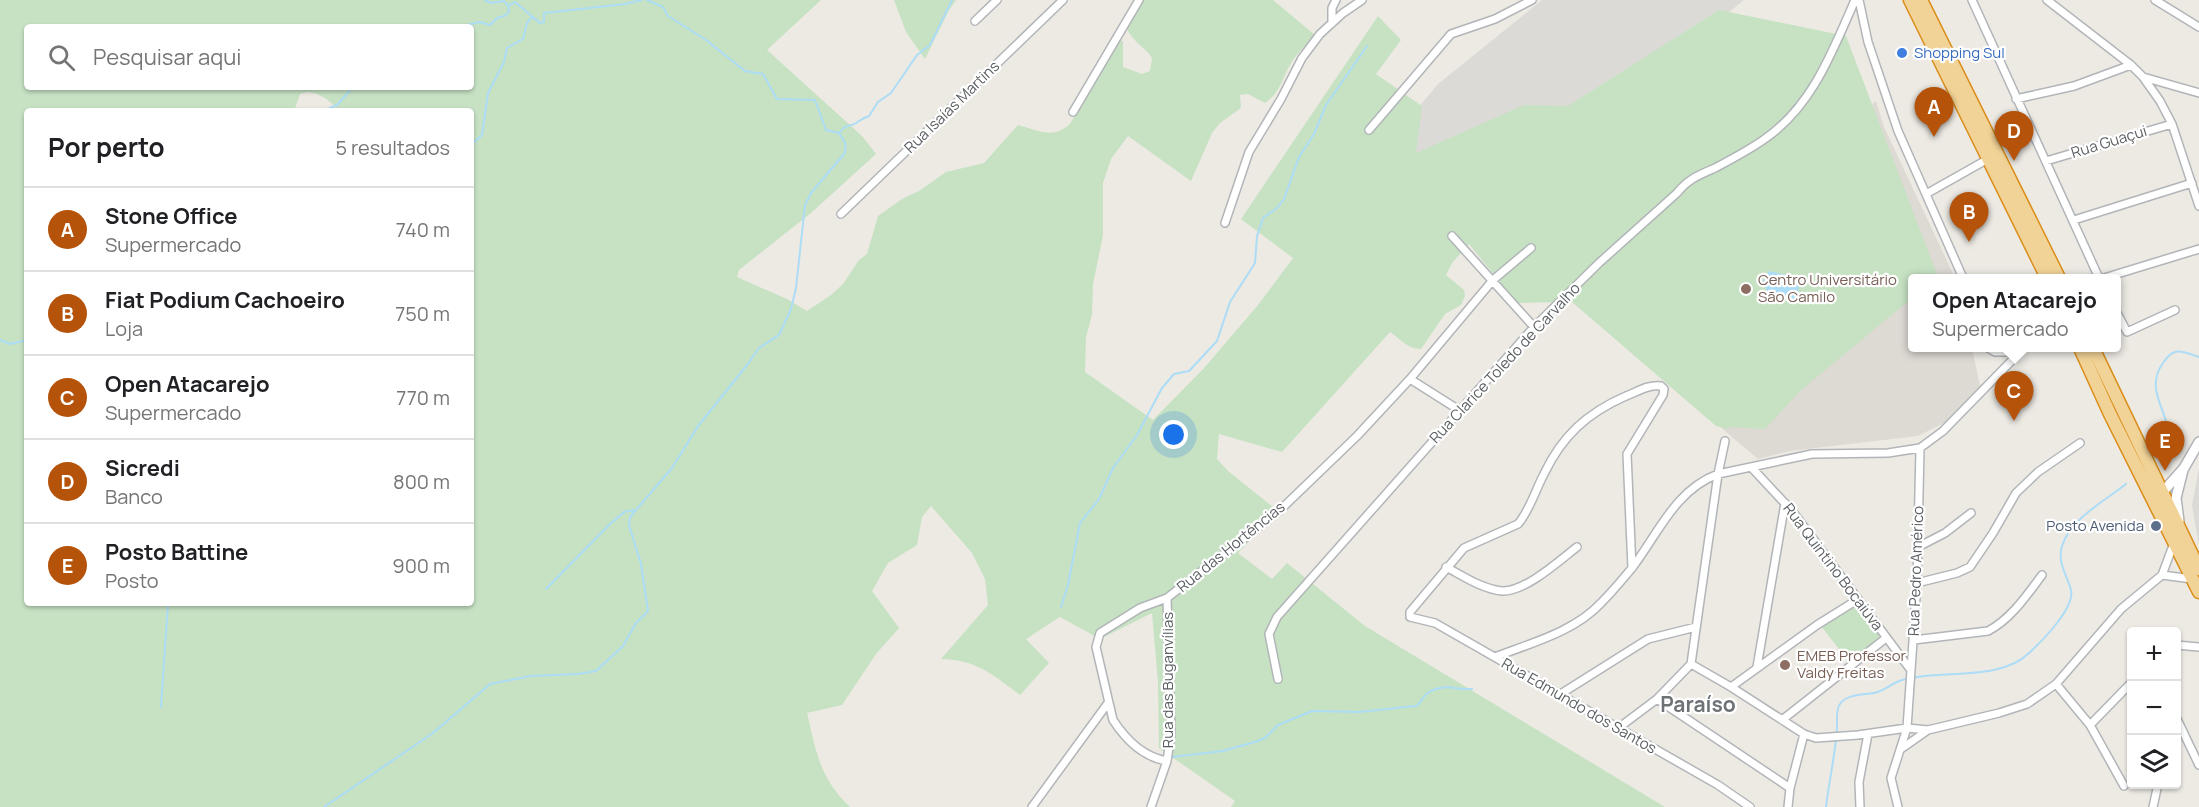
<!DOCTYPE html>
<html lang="pt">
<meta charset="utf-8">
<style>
body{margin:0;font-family:Manrope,sans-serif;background:#f6f6f6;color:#202124}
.controls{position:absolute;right:18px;bottom:18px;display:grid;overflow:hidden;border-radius:6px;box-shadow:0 2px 4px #0004}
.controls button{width:54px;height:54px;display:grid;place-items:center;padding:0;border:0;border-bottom:2px solid #e0e0e0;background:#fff;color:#202124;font:30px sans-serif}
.you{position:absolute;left:1174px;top:435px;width:21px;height:21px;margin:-15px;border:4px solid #fff;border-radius:50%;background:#1a73e8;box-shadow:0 0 0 9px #1a73e833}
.badge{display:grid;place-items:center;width:39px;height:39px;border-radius:50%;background:#b45309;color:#fff;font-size:20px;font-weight:700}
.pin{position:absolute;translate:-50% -50px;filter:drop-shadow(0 2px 3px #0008)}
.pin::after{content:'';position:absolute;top:32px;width:21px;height:18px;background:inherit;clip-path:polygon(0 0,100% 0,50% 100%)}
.popup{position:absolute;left:1908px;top:274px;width:213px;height:78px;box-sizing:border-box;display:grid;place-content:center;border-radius:6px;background:#fff;filter:drop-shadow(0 2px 4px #0005);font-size:20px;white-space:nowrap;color:#757577}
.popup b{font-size:22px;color:#202124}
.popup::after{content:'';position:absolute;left:50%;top:100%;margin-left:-12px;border:12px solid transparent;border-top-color:#fff}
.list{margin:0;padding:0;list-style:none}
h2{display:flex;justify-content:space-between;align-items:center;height:78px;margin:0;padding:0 24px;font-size:26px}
h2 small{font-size:20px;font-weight:400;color:#757577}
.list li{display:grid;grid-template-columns:39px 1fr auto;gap:18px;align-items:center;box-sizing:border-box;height:84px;padding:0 24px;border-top:2px solid #e0e0e0}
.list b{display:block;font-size:22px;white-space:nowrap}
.list p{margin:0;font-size:20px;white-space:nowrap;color:#757577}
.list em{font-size:20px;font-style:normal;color:#757577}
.icon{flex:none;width:33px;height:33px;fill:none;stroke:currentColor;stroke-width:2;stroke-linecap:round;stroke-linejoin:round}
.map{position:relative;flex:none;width:2199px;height:807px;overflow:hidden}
.search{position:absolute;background:#fff;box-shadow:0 2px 4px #0004;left:24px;top:24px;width:450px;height:66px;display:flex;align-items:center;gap:15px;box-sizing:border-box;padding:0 21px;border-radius:6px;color:#757577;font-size:22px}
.panel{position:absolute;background:#fff;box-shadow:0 2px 4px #0004;left:24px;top:108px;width:450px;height:498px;border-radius:6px}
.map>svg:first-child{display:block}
.industrial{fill:#dcdad6}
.education{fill:#ddd9d3}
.green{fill:#c6e2c3;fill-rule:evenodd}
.water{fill:#acdcf6}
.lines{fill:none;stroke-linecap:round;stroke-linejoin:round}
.stream{stroke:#acdcf6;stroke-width:2}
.street-casing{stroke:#b2b5b8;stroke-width:10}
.secondary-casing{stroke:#b1b4b8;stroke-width:12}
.highway-casing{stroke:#da8d18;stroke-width:15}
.street{stroke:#fff;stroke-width:7}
.secondary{stroke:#fff;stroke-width:9}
.highway{stroke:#f2d397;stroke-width:12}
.shop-dot{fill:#3f7fe0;stroke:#fff;stroke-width:2}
.education-dot{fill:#8d6e63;stroke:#fff;stroke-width:2}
.service-dot{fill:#5c6f8a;stroke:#fff;stroke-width:2}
.labels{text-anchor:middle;stroke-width:4.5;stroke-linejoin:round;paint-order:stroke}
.shop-label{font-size:15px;fill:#366cbe;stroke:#fff;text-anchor:start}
.street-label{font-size:15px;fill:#5c6063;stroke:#fff}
.education-label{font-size:15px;fill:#785e54;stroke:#fff;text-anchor:start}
.service-label{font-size:15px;fill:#4e5e75;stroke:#fff;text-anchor:end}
.district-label{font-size:21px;font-weight:bold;fill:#6d7275;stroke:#fff}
</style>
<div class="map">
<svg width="2199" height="807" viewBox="0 0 2199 807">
<rect width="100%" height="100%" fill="#edeae4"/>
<!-- industrial -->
<path class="industrial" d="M1542 0H1744L1456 233 1387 145 1438 84Z
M2199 468V546L2192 505Z"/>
<!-- education -->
<path class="education" d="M1876 101 1884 127 1955 278H1912V348H1972L1981 391 1946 422 1918 436 1790 451 1758 459 1569 299 1812 162Z"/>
<!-- green -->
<path class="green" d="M0 0H821L767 50 862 136 876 154 811 213 739 270 737 277 787 299 807 311 831 295 843 284 859 260 867 254 878 216 902 199 919 191 946 172 984 163 1018 125C1038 130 1053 140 1070 124L1118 40 1123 41V67L1142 74 1150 71 1152 58C1145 47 1132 41 1127 29L1142 0H1273L1315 35C1308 43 1299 51 1293 60 1282 76 1282 92 1265 103L1248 94 1240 95 1241 108 1220 123 1212 133 1191 181 1128 136 1111 159 1103 183V235L1093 284 1092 315 1086 337 1085 372 1153 420 1205 367 1258 305 1293 258 1241 219 1378 16 1401 40 1376 74 1422 106 1416 153 1524 105 1568 106 1719 10 1846 36 1938 277 1912 278V298L1800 391 1765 429 1730 427 1728 429 1716 426 1572 302 1517 303 1469 244 1452 263 1446 275 1464 290 1465 296 1461 305 1445 314 1421 349C1409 350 1399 338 1390 332L1282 452 1219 434 1217 459 1228 471 1278 511 1238 553 1272 579 1287 563 1365 626 1665 807H1231L1235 801 1159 748 1158 682 1152 613 1100 639 1060 617 1026 639 1049 663 1020 695C992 674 977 660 941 659L988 605 985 579 972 553 931 506 922 517 917 545 888 563 872 591 899 628 876 654 842 705 807 713C816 751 820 779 850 807H0ZM27 27H471V87H27ZM307 92C319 92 331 101 338 111H471V603H27V111H294L300 94Z
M894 0H956L949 10 925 59 906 32Z
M1856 605 1880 636 1849 662 1821 626Z"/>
<!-- water -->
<path class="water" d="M1769 271 1800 278 1797 302 1767 291 1763 282Z"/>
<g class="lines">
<!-- stream -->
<path class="stream" d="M485 0 491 3 504 1 508 6
M508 6 515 2 540 23 544 22V13L625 4 642 0
M458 27 480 22 490 25 497 18 504 16 509 12 508 6
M323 111 337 105 353 87
M839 133C847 123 847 128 856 123 861 120 863 118 869 116L878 102 891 93 917 55 930 45 952 0
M471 145 482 135 488 93 504 62 507 48 523 39 527 23 532 17
M0 340 10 344 27 340
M2165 443C2177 417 2141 394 2163 363 2174 346 2182 351 2199 357
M546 589 609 525 624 512 634 510
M1061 607 1068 585 1080 523 1099 499 1113 468 1137 435 1162 388 1174 374 1189 371 1217 341 1230 302 1255 263 1257 236 1263 218 1277 208 1284 199 1299 157 1314 134 1326 105 1367 46
M161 707 168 603
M1172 757 1223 751 1258 741 1265 738 1278 725 1312 711 1359 712 1416 706C1421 703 1423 696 1429 692 1444 683 1456 690 1472 689
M324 807 433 733 490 684 531 676 578 674 596 671 623 646 636 623 648 611 641 564 629 525 630 517 672 468 698 426 747 365 759 348 779 335 791 309 796 288 805 205 811 193 844 154C848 145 844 140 839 133L826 130 815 100 777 99 763 74 745 71 706 40 668 16 663 7 647 0
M1826 807C1829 780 1836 753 1837 726 1837 719 1836 709 1840 704 1846 694 1864 695 1874 693 1884 691 1892 683 1902 680 1940 669 2000 682 2029 653 2042 641 2075 608 2071 590 2067 575 2057 563 2062 546 2071 518 2105 501 2126 484"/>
<!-- street casing -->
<g class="street-casing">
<path id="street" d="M1859 0 1868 42 1898 131 1963 278
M1972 0 2099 278
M2047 0 2131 65 2143 77 2199 93
M2155 0 2199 27
M975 21 997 0
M1332 23V8L1336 0
M2143 77 2160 101 2172 124 2199 206
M2016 99 2074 86 2131 65
M1073 112 1139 0
M1369 130 1451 34 1495 19 1532 0
M2046 161 2172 124
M1926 194 1988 159
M841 214 1063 0
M2074 220 2192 183
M1225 223 1249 152 1281 99 1302 58 1320 34 1343 13 1362 0
M1452 236 1534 327
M2104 278 2199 249
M2116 311 2127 332 2175 310
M1988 348 1995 352H2019
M1410 379 1459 410
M1752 468 1793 512 1910 669
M1918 547 1945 533 1971 513
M1446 567C1463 576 1482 589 1502 591 1525 592 1559 561 1577 547
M1632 568 1627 454 1663 395 1664 389 1661 386C1649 384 1637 392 1626 396 1587 413 1562 436 1544 474 1535 491 1530 510 1518 524L1464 548 1410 612V617L1435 623 1718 785 1750 807
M2162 575 2192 579
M1917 583 1957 573 1970 567 1993 533 2016 493 2038 472 2080 443
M1914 640 1988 631C2011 619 2027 595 2042 575
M2176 645 2199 647
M1495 657C1531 643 1574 632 1601 603 1612 592 1622 580 1632 568 1658 534 1675 490 1718 474L1812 454 1888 453 1920 448 1943 431 2024 348
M1691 664 1731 687 1804 734 1816 738 1858 735 1907 728 1928 730 1999 713 2027 704 2056 684 2121 609 2162 575 2174 543
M1691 664 1718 474 1725 441
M1757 667 1785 503
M1278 679 1269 634 1277 617 1534 327 1599 263 1677 193C1688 179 1699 175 1715 168 1732 159 1751 149 1766 138 1813 105 1833 50 1855 0
M2056 684 2090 725 2124 786
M1731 687 1817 625 1857 600
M1559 695 1648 639 1696 627
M1657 699 1790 788
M2176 717 2199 765
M1782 720 1886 638
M2090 725 2132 682
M1617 729 1657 699 1691 664
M1901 749 1928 730
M1167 761C1143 757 1126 740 1113 720L1096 647 1100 633 1140 608 1167 598 1278 512 1357 436 1410 379 1493 280 1531 248
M1032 807 1108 703
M1151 807 1167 761 1171 734 1167 598
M1788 807 1790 788 1804 734
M1860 807 1859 782 1868 734
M1898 807 1891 778 1907 728 1917 583 1920 448
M2153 807 2158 784"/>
</g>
<!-- secondary casing -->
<g class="secondary-casing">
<path id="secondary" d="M2160 495 2184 468 2199 442
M2179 521 2176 498 2183 470"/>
</g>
<!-- highway casing -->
<g class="highway-casing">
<path id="highway" d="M1910 0 2047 278
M1921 0 2059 278
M2080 348 2110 414 2199 592
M2093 348 2199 569"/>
</g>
<!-- street -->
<use href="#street" class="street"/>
<!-- secondary -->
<use href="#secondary" class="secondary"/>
<!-- highway -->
<use href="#highway" class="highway"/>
</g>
<!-- markers -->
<circle class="shop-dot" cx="1902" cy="53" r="6"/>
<g class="education-dot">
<circle cx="1746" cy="289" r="6"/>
<circle cx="1785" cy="665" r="6"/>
</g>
<circle class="service-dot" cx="2156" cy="526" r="6"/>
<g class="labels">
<!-- shop labels -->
<g class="shop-label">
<text x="1914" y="58">Shopping Sul</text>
</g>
<!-- street labels -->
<g class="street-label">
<text transform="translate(952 107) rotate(-44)" y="5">Rua Isaías Martins</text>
<text transform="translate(2109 142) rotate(-17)" y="5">Rua Guaçui</text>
<text transform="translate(1505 363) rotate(-47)" y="5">Rua Clarice Toledo de Carvalho</text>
<text transform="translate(1231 547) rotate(-39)" y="5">Rua das Hortências</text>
<text transform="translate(1833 567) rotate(53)" y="5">Rua Quintino Bocaiúva</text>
<text transform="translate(1916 571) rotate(-88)" y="5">Rua Pedro Américo</text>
<text transform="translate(1168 680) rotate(-90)" y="5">Rua das Buganvílias</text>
<text transform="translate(1579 706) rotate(30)" y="5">Rua Edmundo dos Santos</text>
</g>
<!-- education labels -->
<g class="education-label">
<text x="1758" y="285">Centro Universitário<tspan x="1758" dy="17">São Camilo</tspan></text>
<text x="1797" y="661">EMEB Professor<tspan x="1797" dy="17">Valdy Freitas</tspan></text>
</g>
<!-- service labels -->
<g class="service-label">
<text x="2144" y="531">Posto Avenida</text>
</g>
<!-- district labels -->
<g class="district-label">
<text x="1698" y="712">Paraíso</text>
</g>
</g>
</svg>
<div class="controls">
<button>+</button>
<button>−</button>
<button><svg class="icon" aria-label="layers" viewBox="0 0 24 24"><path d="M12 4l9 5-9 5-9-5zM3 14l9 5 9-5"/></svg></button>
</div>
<div class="you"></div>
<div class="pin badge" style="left:1934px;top:137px">A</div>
<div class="pin badge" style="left:1969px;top:242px">B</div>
<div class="pin badge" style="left:2014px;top:421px">C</div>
<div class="popup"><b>Open Atacarejo</b>Supermercado</div>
<div class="pin badge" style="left:2014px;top:161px">D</div>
<div class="pin badge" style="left:2165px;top:471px">E</div>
<div class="search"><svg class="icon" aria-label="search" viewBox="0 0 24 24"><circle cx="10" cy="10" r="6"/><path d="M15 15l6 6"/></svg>Pesquisar aqui</div>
<section class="panel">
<h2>Por perto<small>5 resultados</small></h2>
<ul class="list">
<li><span class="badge">A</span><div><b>Stone Office</b><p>Supermercado</p></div><em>740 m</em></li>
<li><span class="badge">B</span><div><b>Fiat Podium Cachoeiro</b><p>Loja</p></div><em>750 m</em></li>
<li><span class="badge">C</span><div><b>Open Atacarejo</b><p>Supermercado</p></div><em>770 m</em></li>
<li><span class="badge">D</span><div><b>Sicredi</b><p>Banco</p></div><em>800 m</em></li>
<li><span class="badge">E</span><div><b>Posto Battine</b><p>Posto</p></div><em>900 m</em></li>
</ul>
</section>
</div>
